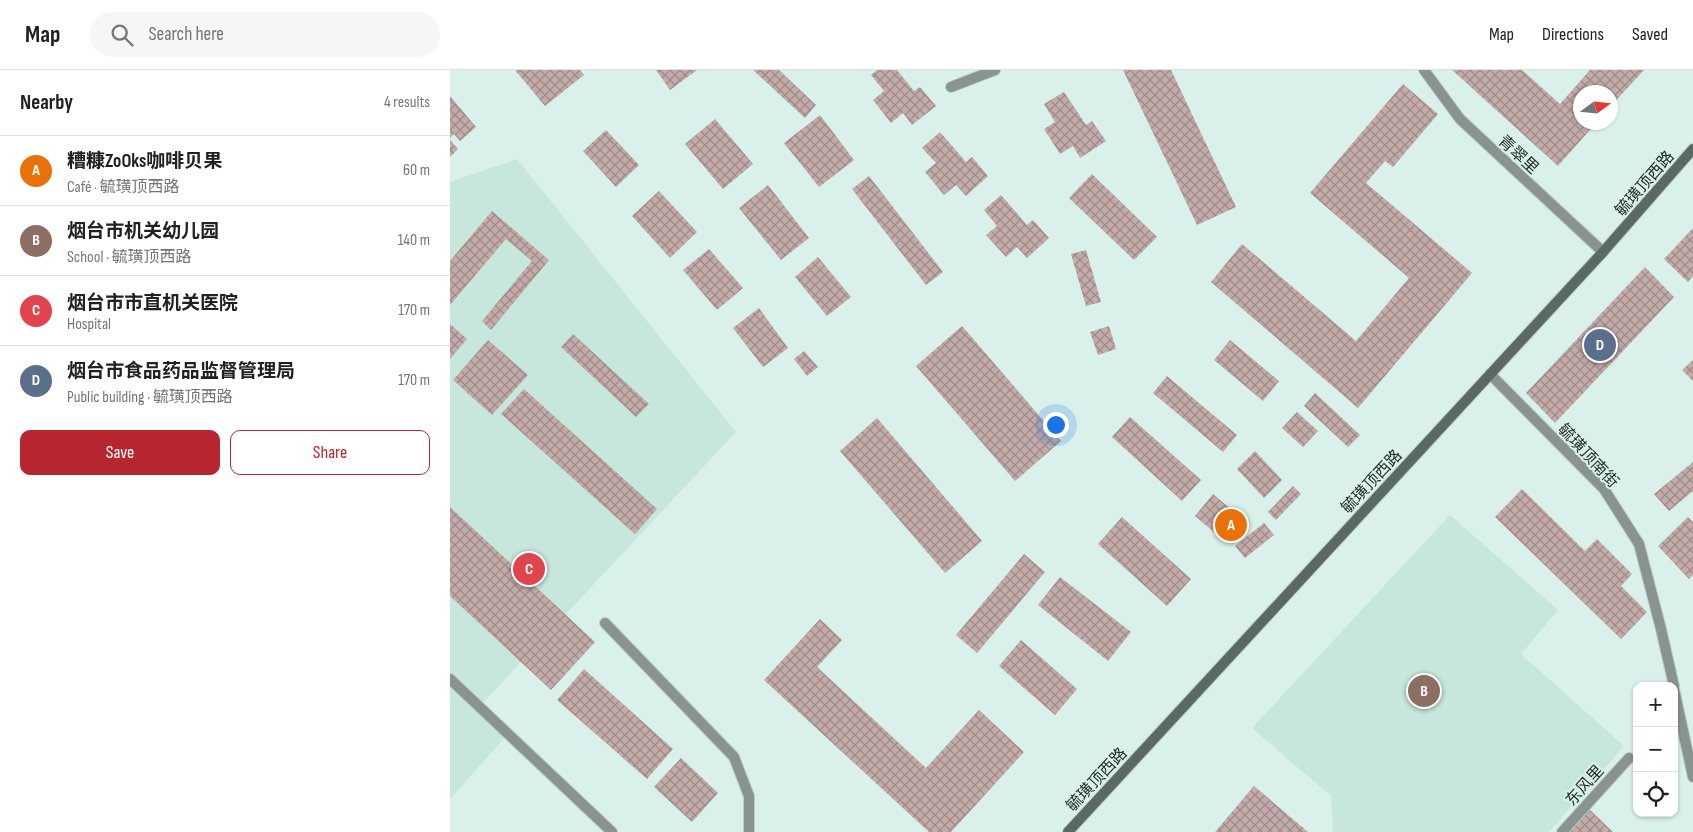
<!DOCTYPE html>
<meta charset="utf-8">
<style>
body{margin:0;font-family:"Sofia Sans Condensed","Noto Sans SC",sans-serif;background:#f6f6f6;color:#202124}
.controls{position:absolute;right:15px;bottom:15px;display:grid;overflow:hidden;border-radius:10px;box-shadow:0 1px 4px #0004}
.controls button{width:45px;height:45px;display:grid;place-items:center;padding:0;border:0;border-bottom:1px solid #e0e0e0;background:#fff;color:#202124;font:25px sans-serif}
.compass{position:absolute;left:1123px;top:15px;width:45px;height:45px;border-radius:50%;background:#fff;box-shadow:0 1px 4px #0004;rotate:75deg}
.you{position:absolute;left:605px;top:354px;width:18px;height:18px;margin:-12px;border:4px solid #fff;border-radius:50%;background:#1a73e8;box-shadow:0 0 0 8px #1a73e833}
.badge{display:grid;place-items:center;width:32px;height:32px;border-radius:50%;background:#b7262f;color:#fff;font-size:16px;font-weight:700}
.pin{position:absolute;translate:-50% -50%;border:2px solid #fff;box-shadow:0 1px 5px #0006}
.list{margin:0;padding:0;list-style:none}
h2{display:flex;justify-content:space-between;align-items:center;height:65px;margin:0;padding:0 20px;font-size:21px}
h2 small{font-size:16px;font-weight:400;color:#757577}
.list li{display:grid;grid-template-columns:32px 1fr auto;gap:15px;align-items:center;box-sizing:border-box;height:70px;padding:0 20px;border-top:1px solid #e0e0e0}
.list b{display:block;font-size:19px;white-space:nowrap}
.list p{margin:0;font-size:16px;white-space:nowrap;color:#757577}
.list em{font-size:16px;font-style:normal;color:#757577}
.actions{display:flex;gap:10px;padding:15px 20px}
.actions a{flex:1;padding:11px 0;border:1px solid #b7262f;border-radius:10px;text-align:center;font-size:18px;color:#b7262f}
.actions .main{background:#b7262f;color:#fff}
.icon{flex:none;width:28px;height:28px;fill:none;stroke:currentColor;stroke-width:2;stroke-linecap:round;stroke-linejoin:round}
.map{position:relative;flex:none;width:1243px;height:762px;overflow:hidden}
header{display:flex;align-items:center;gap:30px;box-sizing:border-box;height:70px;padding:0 25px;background:#fff;border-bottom:1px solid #e0e0e0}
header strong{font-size:24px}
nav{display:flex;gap:28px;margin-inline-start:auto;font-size:18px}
.search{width:350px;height:45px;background:#f6f6f6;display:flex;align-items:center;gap:12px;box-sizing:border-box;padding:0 18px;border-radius:28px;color:#757577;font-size:19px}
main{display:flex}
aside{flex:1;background:#fff}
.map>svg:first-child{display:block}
.built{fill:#c7e6dc}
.building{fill:url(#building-cross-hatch)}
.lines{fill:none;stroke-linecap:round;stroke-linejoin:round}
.service-casing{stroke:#b8cec7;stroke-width:12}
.minor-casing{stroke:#b8cec7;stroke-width:12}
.secondary-casing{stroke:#b8cec7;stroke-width:12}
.service{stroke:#899390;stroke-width:10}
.minor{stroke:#899390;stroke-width:10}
.secondary{stroke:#5b6965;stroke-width:10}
.labels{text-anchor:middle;stroke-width:4;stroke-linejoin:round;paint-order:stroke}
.street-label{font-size:16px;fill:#232c29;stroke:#d9f1ea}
</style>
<header>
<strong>Map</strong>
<div class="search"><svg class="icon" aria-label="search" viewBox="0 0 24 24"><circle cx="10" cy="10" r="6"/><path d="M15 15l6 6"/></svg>Search here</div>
<nav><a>Map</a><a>Directions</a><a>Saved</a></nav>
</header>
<main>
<aside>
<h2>Nearby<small>4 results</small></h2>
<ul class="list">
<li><span class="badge" style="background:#e8710a">A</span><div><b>糟糠ZoOks咖啡贝果</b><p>Café · 毓璜顶西路</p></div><em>60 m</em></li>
<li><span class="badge" style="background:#8d6e63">B</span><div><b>烟台市机关幼儿园</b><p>School · 毓璜顶西路</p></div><em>140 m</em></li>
<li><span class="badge" style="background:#e0444e">C</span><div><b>烟台市市直机关医院</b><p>Hospital</p></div><em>170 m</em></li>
<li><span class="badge" style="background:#5c6f8a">D</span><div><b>烟台市食品药品监督管理局</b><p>Public building · 毓璜顶西路</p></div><em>170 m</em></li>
</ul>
<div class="actions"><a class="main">Save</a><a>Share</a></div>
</aside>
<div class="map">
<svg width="1243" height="762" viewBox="0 0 1243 762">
<defs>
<pattern id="building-cross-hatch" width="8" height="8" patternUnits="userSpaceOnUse" patternTransform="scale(1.25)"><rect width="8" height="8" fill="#c2aba9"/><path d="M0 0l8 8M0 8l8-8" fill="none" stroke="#9d8b8a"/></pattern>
</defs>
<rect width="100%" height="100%" fill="#d9f1ea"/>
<!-- built -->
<path class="built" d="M67 89 286 362 30 636 56 666 0 729V112Z
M1000 445 1108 540 1071 584 1174 676 1099 762H883L881 726 802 658Z"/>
<!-- building -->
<path class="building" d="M65 0H130L134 5 95 36Z
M206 0H247L220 20Z
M303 0H329L366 35 355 48Z
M427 0H447L464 21 470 17 486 36 462 55 453 43 441 53 423 30 434 21 421 5Z
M673 0H721L786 137 747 155Z
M1002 0H1072L1110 34 1140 0H1194L1160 37V22H1130V52H1147L1108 96Z
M953 14 988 44 943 97 935 91 916 113 1022 203 908 338 761 212 792 174 906 271 959 208 860 123Z
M614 22 636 55 642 51 656 71 630 88 623 76 610 84 594 59 605 52 594 34Z
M0 26 26 57 10 71 4 64 0 68Z
M370 45 404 90 369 117 334 73Z
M265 49 303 94 273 119 235 74Z
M156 60 189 95 166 117 133 81Z
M490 62 516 92 522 87 538 106 516 126 506 115 494 125 475 102 486 93 472 78Z
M0 70 8 79 0 87Z
M642 104 707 167 684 190 619 128Z
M419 106 493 202 476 215 402 119Z
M318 115 359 168 331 190 289 138Z
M209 121 247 162 220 188 182 146Z
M551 125 577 155 583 150 599 168 577 188 567 177 556 187 536 165 547 156 534 140Z
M42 141 99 190 41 260 32 251 82 191 56 169 0 235V191Z
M1243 158V206L1238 212 1214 189Z
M259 179 293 218 267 240 233 200Z
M636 180 651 232 636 236 621 184Z
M368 187 401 227 377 246 345 207Z
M1195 197 1224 227 1105 353 1076 323Z
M309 238 338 278 313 297 283 258Z
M0 254 17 269 0 289Z
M512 256 611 371 565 411 466 296Z
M659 256 666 279 648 285 640 262Z
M123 264 199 334 186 347 111 277Z
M38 270 78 305 42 345 3 310Z
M780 270 829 311 813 331 764 290Z
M354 281 368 297 357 306 344 289Z
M1243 290V311L1232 300Z
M717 306 787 365 773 382 703 323Z
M74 319 207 439 185 464 51 344Z
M865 323 910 365 898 377 854 336Z
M847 342 868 361 853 377 832 358Z
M680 347 751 410 732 431 662 367Z
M427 348 532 471 495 503 390 381Z
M805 381 832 410 814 428 787 399Z
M1243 392V421L1219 441 1204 424Z
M843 416 851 424 826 450 818 442Z
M1072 419 1135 481 1147 469 1182 504 1171 516 1197 542 1171 569 1045 447Z
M763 424 788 445 770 467 745 446Z
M0 437 145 572 101 620 0 526Z
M672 447 741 509 717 536 648 474Z
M1238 447 1243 452V505L1239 509 1208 476Z
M814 453 824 465 795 488 785 476Z
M574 484 595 502 527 583 506 565Z
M610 507 681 562 658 591 588 535Z
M370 549 392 570 367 597 476 698 529 640 574 682 501 762H479L314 610Z
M571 570 627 619 605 645 549 596Z
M134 599 223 679 197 709 107 630Z
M231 688 268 723 242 752 204 717Z
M804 716 858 762H765Z
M1138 738 1163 762H1115Z"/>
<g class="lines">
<!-- service casing -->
<g class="service-casing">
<path id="service" d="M501 17 545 0
M155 553 284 687 299 726V762
M0 609 162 762
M1112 762 1179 688"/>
</g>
<!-- minor casing -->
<g class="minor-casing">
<path id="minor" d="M974 0 1010 49 1153 182
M1040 304 1154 419 1189 474 1211 559 1224 616
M1224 619 1243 707"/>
</g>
<!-- secondary casing -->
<g class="secondary-casing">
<path id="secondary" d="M618 762 1153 182 1243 79"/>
</g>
<!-- service -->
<use href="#service" class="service"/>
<!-- minor -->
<use href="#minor" class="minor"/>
<!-- secondary -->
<use href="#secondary" class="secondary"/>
</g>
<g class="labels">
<!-- street labels -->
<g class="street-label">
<text transform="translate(1069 84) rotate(43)" y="6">青翠里</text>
<text transform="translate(1194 113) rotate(-49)" y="6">毓璜顶西路</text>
<text transform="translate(1139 385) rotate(47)" y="6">毓璜顶南街</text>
<text transform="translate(921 411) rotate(-47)" y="6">毓璜顶西路</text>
<text transform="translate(646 709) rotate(-47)" y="6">毓璜顶西路</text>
<text transform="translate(1134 715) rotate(-48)" y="6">东风里</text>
</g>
</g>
</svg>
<div class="controls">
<button>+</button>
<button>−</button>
<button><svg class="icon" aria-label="locate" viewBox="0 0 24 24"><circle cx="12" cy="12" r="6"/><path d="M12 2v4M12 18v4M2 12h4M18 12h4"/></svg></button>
</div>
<svg class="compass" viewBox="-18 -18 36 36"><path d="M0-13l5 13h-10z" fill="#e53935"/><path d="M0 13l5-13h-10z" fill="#757577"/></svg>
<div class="you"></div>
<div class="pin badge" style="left:781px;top:455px;background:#e8710a">A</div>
<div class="pin badge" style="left:974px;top:621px;background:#8d6e63">B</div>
<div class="pin badge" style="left:79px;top:499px;background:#e0444e">C</div>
<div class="pin badge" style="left:1150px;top:275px;background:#5c6f8a">D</div>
</div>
</main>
